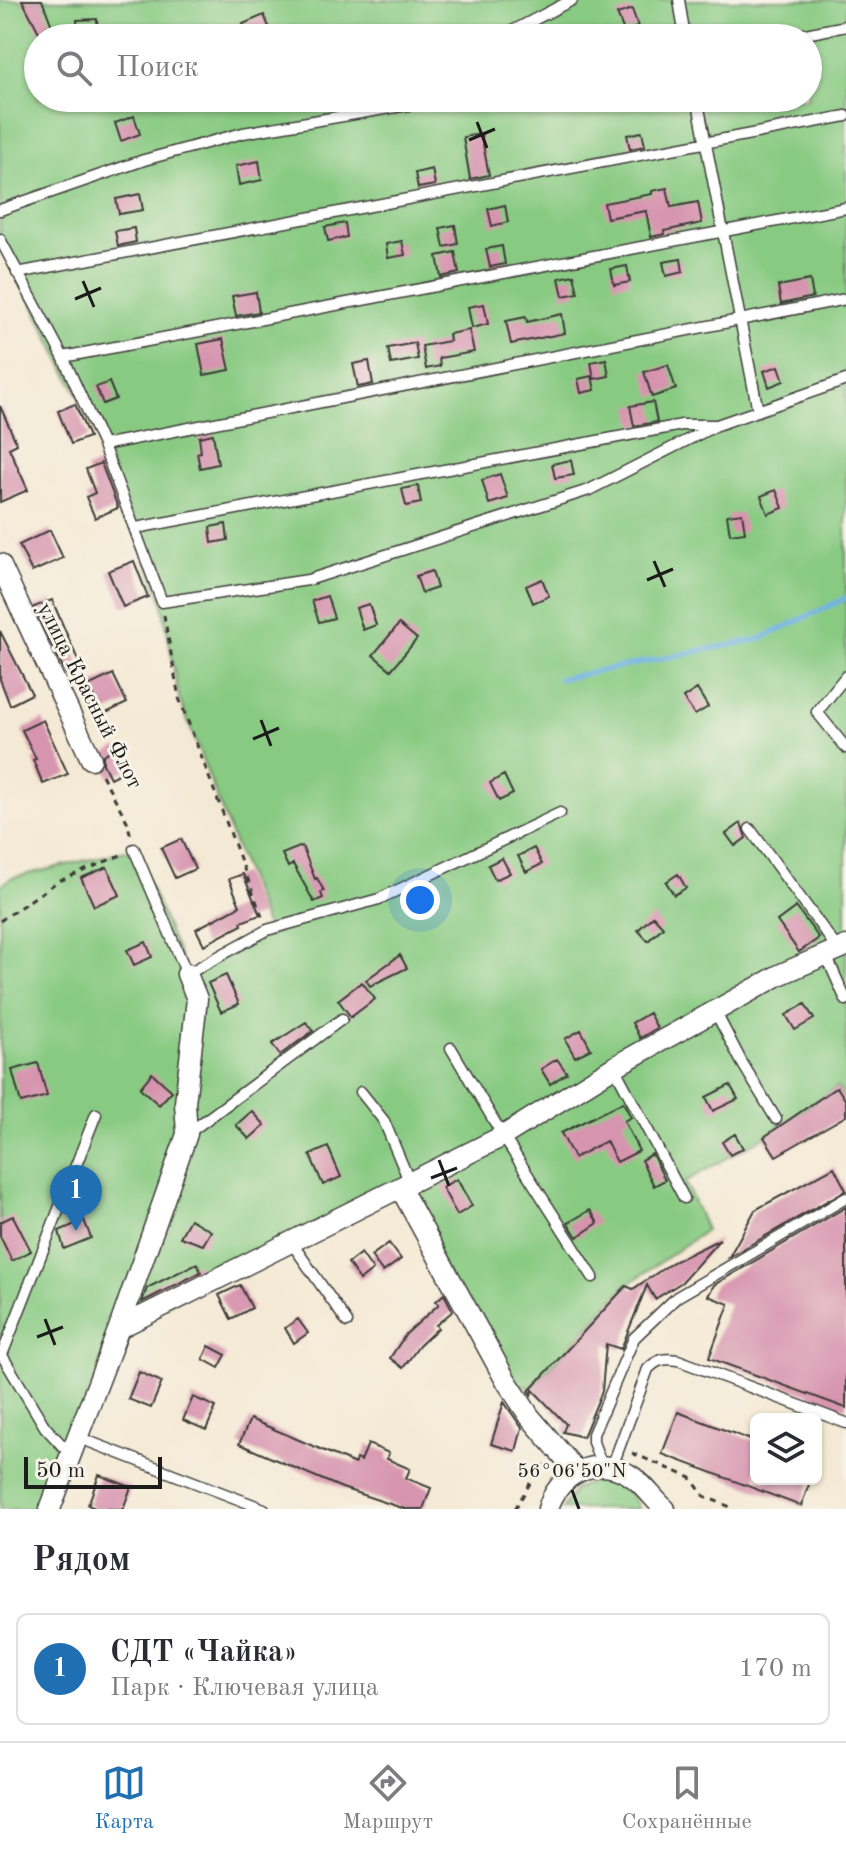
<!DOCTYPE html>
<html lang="ru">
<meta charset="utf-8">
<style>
body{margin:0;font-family:"Old Standard TT",serif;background:#f2f2f3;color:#2b2b33}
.controls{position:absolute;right:24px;bottom:24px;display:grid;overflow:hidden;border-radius:12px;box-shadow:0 2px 6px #0004}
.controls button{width:72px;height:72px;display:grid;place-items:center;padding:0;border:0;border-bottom:2px solid #e1e1e2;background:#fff;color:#2b2b33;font:40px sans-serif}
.scale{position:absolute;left:24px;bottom:20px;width:138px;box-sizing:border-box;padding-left:8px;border:4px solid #1c1c1c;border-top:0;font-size:22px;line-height:28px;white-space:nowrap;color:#1c1c1c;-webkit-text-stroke:6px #f7f3e8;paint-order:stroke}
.you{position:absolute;left:420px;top:900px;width:28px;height:28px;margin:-20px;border:6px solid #fff;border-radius:50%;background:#1a73e8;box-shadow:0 0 0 12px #1a73e833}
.badge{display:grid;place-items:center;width:52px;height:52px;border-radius:50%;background:#1f6fb2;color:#fff;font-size:26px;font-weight:700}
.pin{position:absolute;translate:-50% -66px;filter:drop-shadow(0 2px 4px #0008)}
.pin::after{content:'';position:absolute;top:42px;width:28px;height:24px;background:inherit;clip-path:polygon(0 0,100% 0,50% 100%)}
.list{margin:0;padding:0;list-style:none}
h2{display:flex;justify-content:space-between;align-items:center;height:104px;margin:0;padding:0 32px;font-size:34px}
h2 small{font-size:26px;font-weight:400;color:#7c7c81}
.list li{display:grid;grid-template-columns:52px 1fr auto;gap:24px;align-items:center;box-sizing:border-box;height:112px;margin:0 16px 16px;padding:0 16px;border:2px solid #e1e1e2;border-radius:12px}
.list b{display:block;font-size:30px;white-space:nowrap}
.list p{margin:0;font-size:26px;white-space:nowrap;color:#7c7c81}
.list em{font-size:26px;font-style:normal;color:#7c7c81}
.icon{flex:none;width:44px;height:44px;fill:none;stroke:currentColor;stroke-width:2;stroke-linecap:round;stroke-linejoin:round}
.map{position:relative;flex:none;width:846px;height:1509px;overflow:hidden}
.search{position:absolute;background:#fff;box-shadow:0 2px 6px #0004;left:24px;right:24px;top:24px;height:88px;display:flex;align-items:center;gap:20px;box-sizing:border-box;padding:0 28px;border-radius:44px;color:#7c7c81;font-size:30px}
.sheet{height:232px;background:#fff}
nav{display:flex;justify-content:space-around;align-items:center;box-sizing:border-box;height:112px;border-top:2px solid #e1e1e2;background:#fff;font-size:22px;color:#7c7c81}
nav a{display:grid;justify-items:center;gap:4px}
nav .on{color:#1f6fb2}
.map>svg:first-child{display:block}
.green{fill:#88ca82;stroke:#52734f;stroke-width:2;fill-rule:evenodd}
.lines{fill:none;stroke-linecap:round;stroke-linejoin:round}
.stream{stroke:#70b3e5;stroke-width:5}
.building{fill:#d794af}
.service-casing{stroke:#3c3b38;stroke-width:13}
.minor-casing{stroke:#3c3b38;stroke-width:23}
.path{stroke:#3c3b38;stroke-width:3;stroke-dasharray:6 6;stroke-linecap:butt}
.service{stroke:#fff;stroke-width:10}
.minor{stroke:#fff;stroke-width:20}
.ticks{fill:none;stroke:#1c1c1c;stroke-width:3}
.labels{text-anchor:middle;stroke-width:6;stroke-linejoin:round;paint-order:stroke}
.street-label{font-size:22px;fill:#1c1c1c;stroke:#f7f3e8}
.ticks-label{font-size:20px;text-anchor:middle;fill:#1c1c1c;stroke:#f7f3e8;stroke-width:6;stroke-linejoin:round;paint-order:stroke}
</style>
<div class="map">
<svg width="846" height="1509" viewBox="0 0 846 1509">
<rect width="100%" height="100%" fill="#f7f3e8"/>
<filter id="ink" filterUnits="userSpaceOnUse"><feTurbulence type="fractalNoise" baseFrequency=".0125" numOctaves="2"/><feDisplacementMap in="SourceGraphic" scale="16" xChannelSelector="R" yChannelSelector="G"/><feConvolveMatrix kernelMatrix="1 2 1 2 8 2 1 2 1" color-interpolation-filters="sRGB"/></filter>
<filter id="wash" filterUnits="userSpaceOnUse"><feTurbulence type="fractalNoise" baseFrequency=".006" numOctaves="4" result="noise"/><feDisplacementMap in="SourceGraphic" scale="32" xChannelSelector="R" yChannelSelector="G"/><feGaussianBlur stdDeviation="1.8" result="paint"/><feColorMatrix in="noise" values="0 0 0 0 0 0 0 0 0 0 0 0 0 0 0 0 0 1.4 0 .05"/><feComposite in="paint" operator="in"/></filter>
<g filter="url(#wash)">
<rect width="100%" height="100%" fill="#f4e9d4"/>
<!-- green -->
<path class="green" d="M0 0H846V1101L837 1087 764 1137 685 1182 706 1230 626 1286 531 1388 505 1379 401 1190 119 1328 50 1509H0V886L11 878 134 849 187 974 267 929 179 698 162 602 103 445 0 239ZM38 38H808V98H38Z
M597 1480C617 1482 632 1489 639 1509H562L575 1489Z"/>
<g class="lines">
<!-- stream -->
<path class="stream" d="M559 679 760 639 846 598"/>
</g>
<g id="blocks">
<!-- building -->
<path class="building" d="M22 0H42L55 34 42 38Z
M632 9 638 27 624 31 617 14Z
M264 15 270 30 249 38 243 24Z
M97 19 98 37 78 38 77 20Z
M134 116 140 134 121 141 115 123Z
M642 132 645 146 630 149 627 135Z
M481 134 489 175 470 179 463 137Z
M259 161 262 180 239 185 236 166Z
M432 169 435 185 418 188 415 173Z
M667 188 671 207 698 202 702 223 664 231 665 234 651 237 646 211 607 218 604 203 652 194V191Z
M140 194 143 210 119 214 116 199Z
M505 205 508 222 492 226 488 209Z
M345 223 347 237 328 241 325 227Z
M455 225 458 244 444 247 440 228Z
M134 228 136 242 118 246 115 231Z
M402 241 405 255 388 258 386 244Z
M502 246 505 264 490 267 486 249Z
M455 252 459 273 441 277 437 256Z
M681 259 683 272 666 276 663 262Z
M627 266 630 282 614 285 611 269Z
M574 275 578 293 563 296 559 278Z
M810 280 813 297 781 304 778 286Z
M256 292 259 312 236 316 232 296Z
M484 304 488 324 472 328 468 307Z
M562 314 565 333 511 344 506 321 526 317 527 322Z
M469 330 474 352 439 358 440 366 426 369 422 346 450 341 449 334Z
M223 339 230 370 204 375 198 344Z
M415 343 418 359 391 364 388 348Z
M606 359 609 376 594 379 591 362Z
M369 361 373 384 358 387 353 364Z
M668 365 676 389 652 397 644 372Z
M779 366 784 381 769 387 764 371Z
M592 376 595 390 581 393 578 379Z
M109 382 116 399 103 404 96 387Z
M653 402 657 422 634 426 630 406Z
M75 404 89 437 71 444 58 411Z
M0 406 17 444 9 448 28 490 0 502Z
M213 434 218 464 200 468 197 453 201 452 199 437Z
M571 460 574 475 555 478 552 464Z
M101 463 118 508 95 518 86 497 95 493 86 469Z
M500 474 508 498 489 504 482 480Z
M418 486 421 503 406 506 402 489Z
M776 490 783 508 768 514 761 496Z
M742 513 745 532 730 534 727 515Z
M226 524 228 540 212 543 210 527Z
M50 530 63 558 32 572 19 545Z
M134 561 148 597 123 607 108 571Z
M432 571 437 588 422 593 416 576Z
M542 579 549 596 533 603 526 586Z
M327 596 334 618 319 622 312 601Z
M52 600 81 667 66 674 34 607Z
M369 604 376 625 363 630 356 608Z
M399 624 417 639 391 670 373 655Z
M0 631 32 694 10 705 0 679Z
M113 674 127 703 102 715 88 686Z
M697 689 708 707 695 715 683 698Z
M43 720 68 774 43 784 33 760 36 759 22 730Z
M117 747 128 769 110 778 103 764V755Z
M504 775 513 794 499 801 490 783Z
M741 823 746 838 735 846 726 834Z
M181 839 195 869 175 878 161 848Z
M302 846 315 879 317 878 324 891 321 893 323 898 314 902 293 864 288 867 282 854Z
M534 848 542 864 526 872 518 856Z
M502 858 510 873 495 880 488 865Z
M107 867 120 895 94 906 81 878Z
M243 874 260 915 241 922 242 925 204 945 196 929 240 906 229 879Z
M678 874 686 888 674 895 666 882Z
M796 907 819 938 799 952 777 921Z
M653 916 663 927 648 941 638 930Z
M146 942 152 957 134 965 127 950Z
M400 955 407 968 370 986 366 980Z
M226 975 239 1004 221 1012 208 983Z
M362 982 375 999 351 1017 338 1000Z
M805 1004 814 1019 795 1030 786 1015Z
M649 1013 657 1028 640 1038 632 1023Z
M306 1022 313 1031 280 1055 272 1044Z
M581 1030 591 1049 575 1057 565 1039Z
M557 1059 567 1073 550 1084 541 1069Z
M38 1063 47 1096 21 1103 12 1070Z
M152 1073 172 1091 159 1105 140 1088Z
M730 1085 738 1099 713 1111 706 1097Z
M837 1087 846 1101V1116L776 1156 764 1137Z
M623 1102 631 1117 624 1121 639 1151 617 1162 606 1141 574 1158 561 1133Z
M252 1111 265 1125 249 1139 236 1125Z
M735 1134 743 1148 730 1155 722 1142Z
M328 1147 341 1177 323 1185 310 1155Z
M652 1154 665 1180 654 1186 641 1160Z
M834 1167 846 1190 729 1257 755 1210Z
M457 1179 472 1206 457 1215 442 1187Z
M846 1207V1408L709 1358 729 1304 708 1296 714 1285Z
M590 1210 598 1223 577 1237 568 1223Z
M13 1216 31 1251 12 1261 0 1236V1222Z
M190 1219 211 1231 203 1245 180 1237Z
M84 1220 91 1238 64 1249 59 1231Z
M720 1239 682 1282 655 1299 647 1285 621 1349 606 1344 602 1391 583 1437 563 1432 566 1424 533 1390 531 1395 529 1391 626 1286 633 1289 673 1262Z
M389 1243 401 1259 383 1272 371 1256Z
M361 1253 373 1270 360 1280 348 1263Z
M197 1263 201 1272 142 1302 147 1288Z
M240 1285 252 1308 231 1319 219 1295Z
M444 1294 453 1311 436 1325 438 1328 419 1346 403 1368 390 1358 406 1334 439 1304 436 1301Z
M298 1319 308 1333 294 1343 285 1328Z
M209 1346 226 1355 219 1368 203 1359Z
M139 1372 162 1382 151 1408 128 1399Z
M193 1397 216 1407 206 1430 183 1420Z
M504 1402 522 1428 516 1451 491 1444Z
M678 1412 756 1442V1479H811L801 1506 662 1454Z
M250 1419 355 1464 356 1459 361 1461 368 1444 389 1453 387 1459 410 1469 406 1478 431 1488 423 1509H405L342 1488 239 1444Z
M99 1475 131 1487 123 1509H97L88 1505Z"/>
</g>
</g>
<g filter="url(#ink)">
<use href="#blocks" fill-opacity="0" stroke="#3c3b38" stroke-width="2"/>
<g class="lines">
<!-- service casing -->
<g class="service-casing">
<path id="service" d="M679 0 685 38
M499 38 572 0
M785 38 846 26
M697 98 758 411
M360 110 383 98
M0 210 144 160 243 133 449 98
M0 239 63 357 103 445 162 602 308 580 589 490 717 425 846 380
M17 273 846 116
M63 357 846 208
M103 445 846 299
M136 528 682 425H715
M846 676 817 712 846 748
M750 829 837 948
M134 849 187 974 267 930 379 899 560 813
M825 953 846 1000
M715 1011 741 1061 776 1119
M451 1048 503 1136 593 1277
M614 1067 684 1198
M361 1092 384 1121 410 1183
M187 1134 342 1019
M291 1242 347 1322
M0 1352 45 1427 70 1454
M2 1355 96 1114
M77 1437 264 1509
M602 1466 593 1442V1434L634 1338 677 1297 846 1198
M612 1467 648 1369C658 1359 664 1358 678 1360L846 1423"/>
</g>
<!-- minor casing -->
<g class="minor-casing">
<path id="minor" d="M0 564 91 759
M401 1189 505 1379 530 1417 577 1472
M119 1328 503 1136 614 1067 715 1011 779 975 846 946
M50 1509 119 1328 187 1134 185 1103 197 999 187 974
M548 1509C557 1475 596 1454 628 1474 643 1482 652 1498 665 1509"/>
</g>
<!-- path -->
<path class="path" d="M164 615 179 698 263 919
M102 775 127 821 131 837
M0 921 57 882 121 855
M632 1453 691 1478 704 1496 735 1509
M515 1509 536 1473 547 1463"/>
<!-- service -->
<use href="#service" class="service"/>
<!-- minor -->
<use href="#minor" class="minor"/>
</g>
</g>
<!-- ticks -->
<path class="ticks" d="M477 122 487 148M469 140 495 129M83 281 94 307M75 299 101 288M654 561 665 587M647 580 673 569M261 720 271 746M253 739 279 728M439 1160 449 1186M431 1178 457 1168M45 1319 55 1345M37 1337 63 1327M572 1490 579 1509"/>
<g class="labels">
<!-- street labels -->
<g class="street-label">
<text transform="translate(91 695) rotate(63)" y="8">улица Красный Флот</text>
</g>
</g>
<g class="ticks-label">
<text x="572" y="1477">56°06'50"N</text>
</g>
</svg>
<div class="controls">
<button><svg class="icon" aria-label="layers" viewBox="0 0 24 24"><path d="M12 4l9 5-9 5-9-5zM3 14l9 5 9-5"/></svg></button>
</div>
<div class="scale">50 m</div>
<div class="you"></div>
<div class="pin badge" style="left:76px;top:1231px">1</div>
<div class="search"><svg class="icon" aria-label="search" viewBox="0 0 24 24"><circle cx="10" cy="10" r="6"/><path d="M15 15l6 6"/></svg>Поиск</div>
</div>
<section class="sheet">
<h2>Рядом<small></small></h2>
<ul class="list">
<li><span class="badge">1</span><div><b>СДТ «Чайка»</b><p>Парк · Ключевая улица</p></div><em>170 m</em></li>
</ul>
</section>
<nav>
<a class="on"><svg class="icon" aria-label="map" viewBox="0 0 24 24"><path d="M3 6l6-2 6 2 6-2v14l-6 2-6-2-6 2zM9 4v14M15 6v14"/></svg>Карта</a>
<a><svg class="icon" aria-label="directions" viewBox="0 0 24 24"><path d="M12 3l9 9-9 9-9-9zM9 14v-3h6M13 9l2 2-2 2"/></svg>Маршрут</a>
<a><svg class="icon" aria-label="saved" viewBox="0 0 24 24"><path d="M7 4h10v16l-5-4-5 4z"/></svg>Сохранённые</a>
</nav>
